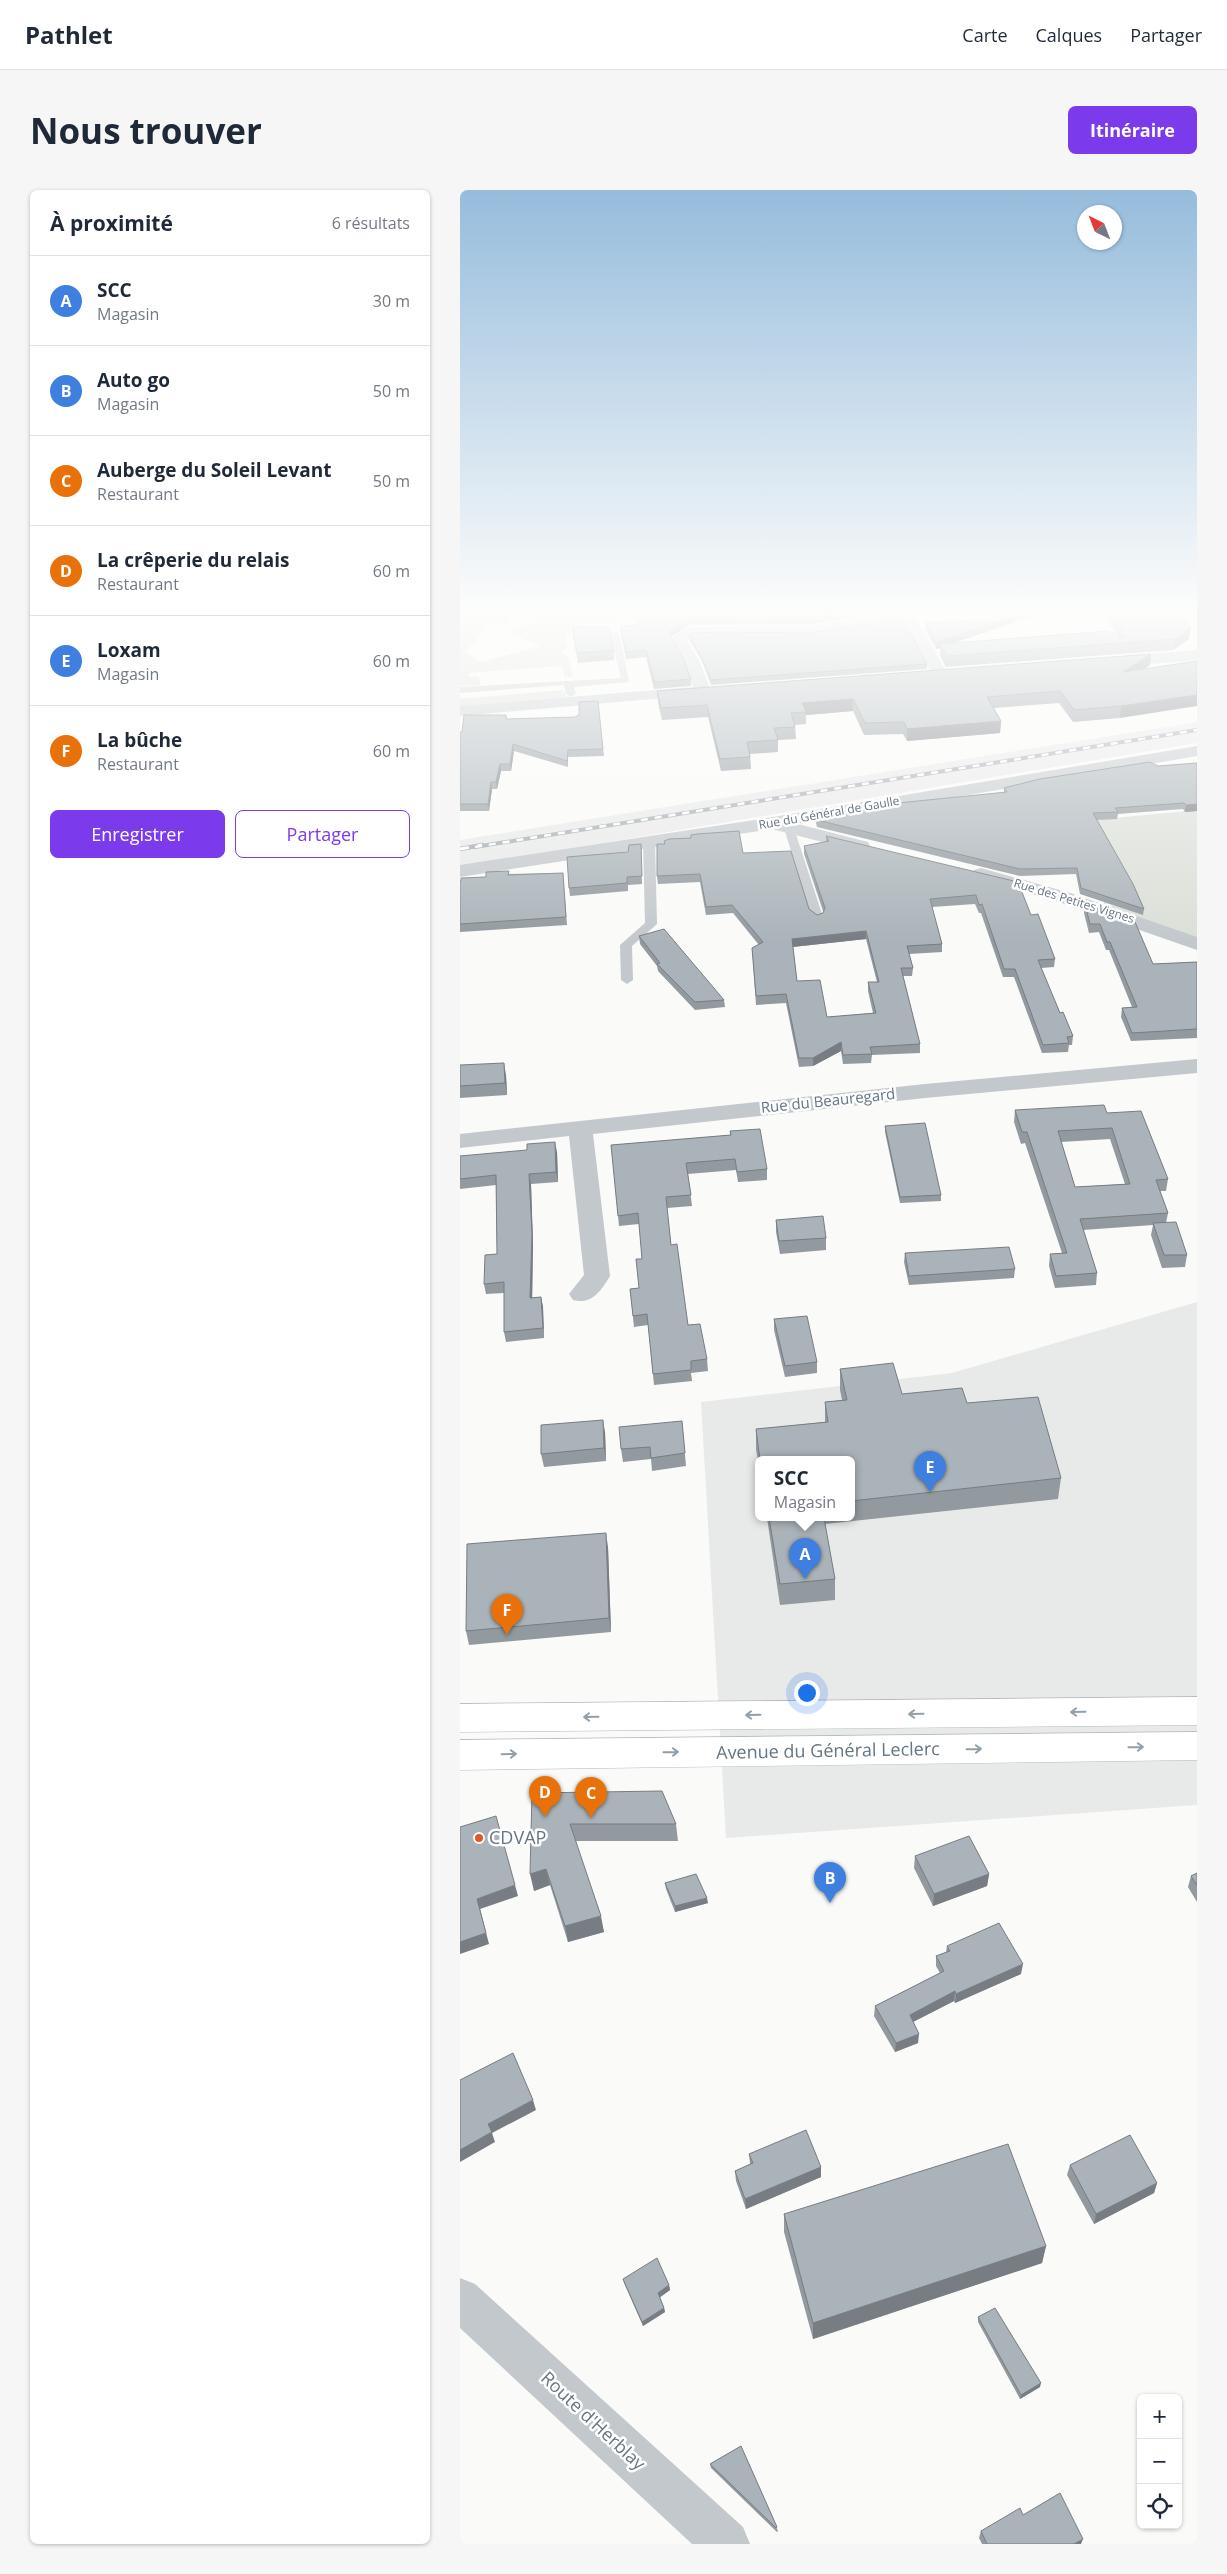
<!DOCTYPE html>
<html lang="fr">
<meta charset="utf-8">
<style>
body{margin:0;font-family:"Open Sans",sans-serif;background:#f6f6f7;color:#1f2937}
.controls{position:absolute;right:15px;bottom:15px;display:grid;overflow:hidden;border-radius:8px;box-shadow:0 1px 4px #0004}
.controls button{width:45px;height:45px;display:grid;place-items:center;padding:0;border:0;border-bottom:1px solid #e0e1e3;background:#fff;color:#1f2937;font:25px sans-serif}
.compass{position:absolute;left:617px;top:15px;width:45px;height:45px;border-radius:50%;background:#fff;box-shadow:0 1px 4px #0004;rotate:318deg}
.you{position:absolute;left:346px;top:1502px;width:18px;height:18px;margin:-12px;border:4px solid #fff;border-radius:50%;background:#1a73e8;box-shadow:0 0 0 8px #1a73e833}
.badge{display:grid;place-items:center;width:32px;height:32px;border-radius:50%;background:#7c3aed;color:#fff;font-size:16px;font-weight:700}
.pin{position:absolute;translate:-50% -41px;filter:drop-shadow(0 1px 2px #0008)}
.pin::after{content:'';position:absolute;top:26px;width:18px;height:15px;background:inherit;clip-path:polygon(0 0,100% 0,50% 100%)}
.popup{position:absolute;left:295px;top:1266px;width:100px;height:65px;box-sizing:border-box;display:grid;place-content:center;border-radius:8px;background:#fff;filter:drop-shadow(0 1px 4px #0005);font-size:16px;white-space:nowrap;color:#747a83}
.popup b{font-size:19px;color:#1f2937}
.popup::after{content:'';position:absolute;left:50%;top:100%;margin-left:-10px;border:10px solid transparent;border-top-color:#fff}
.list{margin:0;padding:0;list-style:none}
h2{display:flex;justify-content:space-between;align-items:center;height:65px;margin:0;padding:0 20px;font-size:21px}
h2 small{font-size:16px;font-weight:400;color:#747a83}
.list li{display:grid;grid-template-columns:32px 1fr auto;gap:15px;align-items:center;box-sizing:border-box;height:90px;padding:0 20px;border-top:1px solid #e0e1e3}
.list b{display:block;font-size:19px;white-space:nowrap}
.list p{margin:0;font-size:16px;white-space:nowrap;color:#747a83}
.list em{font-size:16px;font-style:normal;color:#747a83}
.actions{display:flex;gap:10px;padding:15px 20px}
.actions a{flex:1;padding:11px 0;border:1px solid #7c3aed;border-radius:8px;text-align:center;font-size:18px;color:#7c3aed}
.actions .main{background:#7c3aed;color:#fff}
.icon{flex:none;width:28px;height:28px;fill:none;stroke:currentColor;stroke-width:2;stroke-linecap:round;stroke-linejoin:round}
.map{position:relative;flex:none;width:737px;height:2354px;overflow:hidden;border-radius:8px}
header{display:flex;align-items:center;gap:30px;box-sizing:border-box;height:70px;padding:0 25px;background:#fff;border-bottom:1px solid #e0e1e3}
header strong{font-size:24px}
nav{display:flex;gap:28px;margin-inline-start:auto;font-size:18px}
.intro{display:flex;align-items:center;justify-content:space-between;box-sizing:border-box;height:120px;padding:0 30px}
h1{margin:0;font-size:35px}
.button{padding:12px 22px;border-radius:8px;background:#7c3aed;color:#fff;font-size:18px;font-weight:700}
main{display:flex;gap:30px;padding:0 30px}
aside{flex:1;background:#fff;border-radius:8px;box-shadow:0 1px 4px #0004}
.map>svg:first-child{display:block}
.built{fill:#e8e9e9;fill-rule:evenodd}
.green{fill:#dadfd7}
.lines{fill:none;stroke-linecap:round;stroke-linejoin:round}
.secondary-casing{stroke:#b3babf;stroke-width:1}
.lane{fill:#c3c8cc;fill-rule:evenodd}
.street{fill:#c3c8cc;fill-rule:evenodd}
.secondary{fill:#fff;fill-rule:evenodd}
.rail-far1-casing{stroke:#a2aab0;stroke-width:4}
.rail-casing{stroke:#a2aab0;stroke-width:4.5}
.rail-far1{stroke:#fff;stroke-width:2.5;stroke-dasharray:7;stroke-linecap:butt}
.rail{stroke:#fff;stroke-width:3;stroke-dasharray:9;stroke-linecap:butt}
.wall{fill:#929a9f;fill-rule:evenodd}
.shaded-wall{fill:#777d82}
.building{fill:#aab3b9;stroke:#777d82;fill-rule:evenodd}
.oneway{stroke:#939fa8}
.poi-dot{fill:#e4572e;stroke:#fff;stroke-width:2}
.labels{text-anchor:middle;stroke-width:5;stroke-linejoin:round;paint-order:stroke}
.far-street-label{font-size:12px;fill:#657683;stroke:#fff}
.street-label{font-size:15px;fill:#657683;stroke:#fff}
.near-street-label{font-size:18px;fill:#657683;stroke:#fff}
.near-poi-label{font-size:18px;fill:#657683;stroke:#fff;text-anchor:start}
</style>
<header>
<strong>Pathlet</strong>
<nav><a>Carte</a><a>Calques</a><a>Partager</a></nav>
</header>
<div class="intro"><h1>Nous trouver</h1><a class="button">Itinéraire</a></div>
<main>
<aside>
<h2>À proximité<small>6 résultats</small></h2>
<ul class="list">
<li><span class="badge" style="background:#3f7fe0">A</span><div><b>SCC</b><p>Magasin</p></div><em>30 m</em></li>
<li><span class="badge" style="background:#3f7fe0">B</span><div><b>Auto go</b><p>Magasin</p></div><em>50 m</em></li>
<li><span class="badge" style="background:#e8710a">C</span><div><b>Auberge du Soleil Levant</b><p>Restaurant</p></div><em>50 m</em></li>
<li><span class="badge" style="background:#e8710a">D</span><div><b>La crêperie du relais</b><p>Restaurant</p></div><em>60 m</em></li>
<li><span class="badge" style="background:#3f7fe0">E</span><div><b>Loxam</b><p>Magasin</p></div><em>60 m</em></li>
<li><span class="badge" style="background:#e8710a">F</span><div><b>La bûche</b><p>Restaurant</p></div><em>60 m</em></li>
</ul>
<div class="actions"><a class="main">Enregistrer</a><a>Partager</a></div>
</aside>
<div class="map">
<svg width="737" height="2354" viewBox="0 0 737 2354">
<rect width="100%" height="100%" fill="#fafaf8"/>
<!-- built -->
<path class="built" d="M737 532V553L0 677V650Z
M737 1112V1615L266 1648 241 1212 492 1183ZM299 1270H391V1328H299Z"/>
<!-- green -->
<path class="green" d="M0 424H42L45 432 31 433 5 462 21 472 81 456 62 448 47 436 78 434 76 424H186L187 429 110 435 111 444 105 445 108 458 100 462 108 467 113 487H105L102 476 18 482 9 483V487L19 486 20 495 0 496Z
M104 500 106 507 0 517V509Z
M737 620V748L642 714 650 707 633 630Z"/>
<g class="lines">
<!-- secondary casing -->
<g class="secondary-casing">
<path id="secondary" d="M737 1507V1535L0 1542V1514Z
M737 1542V1570L0 1580V1550Z"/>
</g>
<!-- lane -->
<path class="lane" d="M38 424H46L48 434H42Z
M145 438 159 443 169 492 114 497 116 504 111 507 106 504 104 495 0 503V497L161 488 150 445H127L122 442 127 439Z
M329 635 334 638 363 727 361 730 357 731 351 727 324 638Z
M189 649 195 652 197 734 172 756 173 790 167 794 161 790 160 755 185 733 183 652Z"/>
<!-- street -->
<path class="street" d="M440 424H454L487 483 485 486H473L445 435 399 438 348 446H234L227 450 240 472 251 501 249 504 0 526V516L233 497 224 472 210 449 230 437 348 436 399 428 441 426Z
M727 424H737V432L732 430Z
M737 460V470L655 477 647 472 655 467Z
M737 556V566L338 634 408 652 410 656 408 660 401 662 312 639 0 687V675L313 627Z
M521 678 610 703 737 747V760L596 711 514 688 511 684 514 680Z
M737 869V883L465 908 133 944 150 1086C141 1101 132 1115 113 1110L109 1104 124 1085 109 946 0 958V944L465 894Z
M0 2088 15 2094 283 2337 290 2354H232L0 2138Z"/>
<!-- secondary -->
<use href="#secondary" class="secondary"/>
<!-- rail-far1 casing -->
<g class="rail-far1-casing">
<path id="rail-far1" d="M15 657 737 540"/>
</g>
<!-- rail casing -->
<g class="rail-casing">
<path id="rail" d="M0 659 22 655"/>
</g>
<!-- rail-far1 -->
<use href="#rail-far1" class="rail-far1"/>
<!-- rail -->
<use href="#rail" class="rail"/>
</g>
<!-- wall -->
<path class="wall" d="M222 424H439L399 426 348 434 230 435 211 447 231 489V496L194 499 186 467 166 469 161 443 160 436 177 435 176 427Z
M456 424H578L493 453 658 445 643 424H719L729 449 713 460 486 477 480 466V458L476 459 465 439V432L538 431 545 427 543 426H458Z
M112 436 154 460V470L118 473 113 446Z
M229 446 467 474V479L251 495 242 471 230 451Z
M691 464 690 475 684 479 660 528 613 532 599 513 534 518 541 531 540 543 447 551 443 544 404 545 393 521 346 525V534L335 535 336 549 318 550V562L290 564 291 579 261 581 248 527 202 530 198 513 197 501Z
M138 511 144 566 108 567V577L54 561 51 581H41L37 599H32L29 621H0V542H2L46 525 47 529 115 527 119 525Z
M737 573V621L725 622 723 619 658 624 657 629 637 630 684 719 683 725 620 704 616 684 560 686 357 637 356 633V626L544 602V598L698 576Z
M366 646 571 725 595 769 594 777 581 778 600 823 613 846 612 855H609L608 862 582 863 554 787H543L521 723H519L515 714 472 717 482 754V762L449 764 453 778 452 786H443L460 854V863L412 865 411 873 383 874 381 861 353 876 339 877 326 813 296 815 292 758 299 755 273 723 246 725 240 692 198 694 197 686 283 663 349 719 357 725 363 723V721L344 664V656L366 652ZM406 749 417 792H408V801L413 823 367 827 337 791 333 757Z
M181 654 182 694 168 695V701L110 706 109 698Z
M49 681V684L103 683 107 735 0 742V691L26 687Z
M625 714 693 774 737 772V848L671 851 661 827 662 818 672 817 649 760H646L639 742 629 743 624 723Z
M179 746 264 810 265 817 235 820 198 781 197 776 180 754Z
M0 875 46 885 47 905 0 908Z
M555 920 647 923 708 989 706 1001H700L708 1023 706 1033 727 1065 725 1077 702 1078 691 1045 693 1035 623 1040 637 1083 636 1095 595 1098 589 1076 590 1064 602 1063 565 953 561 954 554 932ZM650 949 665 994 615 997 601 952Z
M425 936 481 1005V1011L440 1013 425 942Z
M270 941 307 979V990L278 992 276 980 228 984 232 1016 207 1018 211 1055 228 1135 247 1169 248 1181 231 1183 232 1191 194 1195 188 1135 174 1137 170 1099 179 1098 182 1069 179 1034 159 1036 151 955 270 945Z
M97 962 98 992 71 994 73 1054 72 1108 81 1107 83 1117 84 1148 46 1152 44 1142V1103L26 1104 24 1094 37 1064 36 995 0 999V966Z
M316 1030 366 1048V1060L320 1064 316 1042Z
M445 1063 555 1079 554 1088 449 1095 444 1072Z
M314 1129 357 1172V1183L325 1187 314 1140Z
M380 1179 442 1204 507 1213 601 1288 598 1309 365 1334 375 1389V1410L320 1415 307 1328H391V1270H299V1275L296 1260V1239L365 1232V1212L382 1210 380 1200Z
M222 1231 226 1276 192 1281 191 1269 163 1272 161 1259Z
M145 1242 146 1271 84 1277 81 1264Z
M148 1357 151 1442 9 1455 6 1441Z
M72 1603 216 1634 218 1651H115L144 1742 108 1752 90 1695 74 1701Z
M455 1666 529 1684 527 1696 473 1716 454 1678Z
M737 1683V1712L728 1697 731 1686Z
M205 1693 248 1713 215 1722 206 1699Z
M487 1756 561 1784 495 1813 494 1811 453 1832 458 1853 435 1862 414 1826 415 1816 480 1783 476 1776V1766L486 1762Z
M289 1964 361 1977V1987L286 2019 276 1991 275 1981 290 1974Z
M610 1975 697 1993 694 2003 634 2034 607 1985Z
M324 2024 586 2056 582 2073 353 2149 324 2042Z
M163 2089 209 2095 210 2100 200 2107 204 2118 205 2122 183 2136 164 2093Z
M518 2127 580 2197 560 2209 518 2132Z
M281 2256 318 2341 317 2342 251 2278 250 2274Z
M563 2325 621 2354H522L519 2348 521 2341Z"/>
<!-- shaded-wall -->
<path class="shaded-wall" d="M371 424H399V426L348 434V427Z
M561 424H578L482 457 480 454V458L476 459V452Z
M230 428V435L208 449V442Z
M731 438 729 449 713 460 715 449Z
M691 464 690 475 662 494 663 482Z
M737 505V516L660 528 661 516Z
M393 509V521L346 525V522L342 513Z
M541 531 540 543 447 551V539Z
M53 554 54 561 51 581 50 574Z
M108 560V577L107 571Z
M40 574 41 581 37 599 36 592Z
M31 592 32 599 29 621 28 614Z
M737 614V621L725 622 726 615Z
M406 741V749L332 757V749Z
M381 852V861L353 876V868Z
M44 873 46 885 47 905 45 893Z
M95 952 97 962 98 992 96 982Z
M69 984 71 994 73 1054 72 1118 70 1108Z
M81 1107 83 1117 84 1148 83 1138Z
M143 1230 145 1242 146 1271 144 1258Z
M146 1343 148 1357 151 1442 149 1428Z
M86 1679 90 1695 74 1701 70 1684Z
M529 1684 527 1696 473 1716 474 1704Z
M55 1695 58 1706 20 1719 29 1754 0 1764V1752L17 1709Z
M247 1708 248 1713 215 1722V1716Z
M141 1726 144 1742 108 1752 105 1736Z
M563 1774 561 1784 495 1813 496 1804Z
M495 1801 494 1811 449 1834 450 1825Z
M459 1844 458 1853 435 1862 436 1853Z
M73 1910 76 1920 32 1943 35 1952 0 1972V1960L28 1934Z
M361 1977V1987L286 2019 285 2009Z
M697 1993 694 2003 634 2034 636 2024Z
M586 2056 582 2073 353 2149V2133Z
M209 2095 210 2100 199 2108 198 2103Z
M204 2118 205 2122 183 2136 182 2132Z
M581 2193 580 2197 560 2209 561 2205Z
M623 2349 621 2354H614Z"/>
<!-- building -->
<path class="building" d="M222 424H371L348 427 230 428 208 442 222 466 231 489 194 492 186 460 166 462 160 436 179 435 176 427Z
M548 424H561L476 452 465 432 538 431 547 426Z
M652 424H719L731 438 715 449 487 466 480 454 648 441 665 448 660 440H664Z
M444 432 467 474 251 490 241 466 229 446 234 443 259 442 348 443 399 435Z
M112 436 148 437 154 460 117 463Z
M691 464 663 482 737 471V505L661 516 614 520 600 501 527 507 541 531 447 539 444 532 405 533 393 509 342 513 346 522 331 523 335 537 314 538 318 550 287 552 290 567 260 569 247 515 201 518 197 501Z
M138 511 143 559 108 560 107 571 53 554 50 574H40L36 592H31L28 614H0V542H2L4 525H46V529L115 527 119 525V512Z
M690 572 698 576 737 573V614L726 615 724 613 655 618 658 622 633 623 673 694 684 719 621 698 617 678 560 679 357 630 356 626 428 614 547 602 544 598 580 589Z
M279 641 283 663 331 661 349 719 357 725 363 723 365 718 344 656 369 651 366 646 558 692 571 725 578 724 595 769 578 770 600 823 603 822 613 846 607 847 609 853 583 855 555 779H544L522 714 519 715 516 705 470 709 482 754 447 756 453 778H441L460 854 410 857 412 864 383 865 381 852 353 868H339L326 804 296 806 292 758 303 752 272 715 246 717 240 684 197 686V654H205L204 651 209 649 231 648V645L237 644ZM406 741 419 792H408L416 823 367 827 360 790 337 791 332 749Z
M181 654 182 686 167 687V693L109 698 107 667 168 662 169 655Z
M49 681 48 685 103 683 106 727 0 734V691H1V688L26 687V682Z
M625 714 675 732 693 774 737 772V839L672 843 662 818 677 817 650 752H647L640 734H630Z
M204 739 264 810 235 812 197 774 200 773 179 746Z
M44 873 45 893 0 896V875Z
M644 915 647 923 681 921 708 989 696 990 708 1023 620 1029 637 1083 596 1086 590 1064 607 1063 567 942H562L555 920ZM652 938 670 994 615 997 598 941Z
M465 933 481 1005 440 1007 425 936Z
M300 939 307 979 277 982 275 969 226 973 231 1005 206 1007 211 1055 217 1054 228 1135 240 1134 247 1169 231 1171V1180L193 1184 187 1124 173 1126 170 1099 179 1098 176 1069H182L178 1023 158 1026 151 955 271 945 270 941Z
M95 952 96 982 69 984 72 1044 70 1108 81 1107 83 1138 44 1142V1092L24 1094 25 1065 37 1064 36 985 0 989V966L67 960V954Z
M363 1026 366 1048 319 1051 316 1030Z
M716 1032 727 1065H704L693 1033Z
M549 1057 555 1079 449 1086 445 1063Z
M347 1126 357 1172 325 1176 314 1129Z
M433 1173 442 1204 502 1198 507 1213 578 1207 601 1288 391 1311V1270H300L296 1239 368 1232 365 1212 387 1210 380 1179Z
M143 1230 144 1258 81 1264V1235Z
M222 1231 225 1263 191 1268 190 1257 161 1259 159 1237Z
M309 1328H364L375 1389 320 1394Z
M146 1343 149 1428 6 1441 7 1354Z
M202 1601 216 1634H110L141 1726 105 1736 86 1679 70 1684 72 1603Z
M36 1626 55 1695 17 1709 26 1743 0 1752V1637Z
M509 1646 529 1684 474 1704 455 1666Z
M737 1683V1695L731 1686Z
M236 1684 247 1708 215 1716 205 1693Z
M539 1733 563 1774 496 1804 495 1801 450 1825 459 1844 436 1853 415 1816 484 1781 476 1766 490 1761 487 1756Z
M53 1863 73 1910 28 1934 32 1942 0 1960V1890Z
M346 1940 361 1977 285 2009 275 1981 293 1973 289 1964Z
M670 1945 697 1993 636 2024 610 1975Z
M548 1954 586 2056 353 2133 324 2024Z
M197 2068 209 2095 198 2103 204 2118 182 2132 163 2089Z
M535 2118 581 2193 561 2205 518 2127Z
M281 2256 317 2337 316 2338 250 2274Z
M600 2303 623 2349 614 2354H527L521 2341 560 2318 563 2325Z"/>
<!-- one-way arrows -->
<defs><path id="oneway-shaft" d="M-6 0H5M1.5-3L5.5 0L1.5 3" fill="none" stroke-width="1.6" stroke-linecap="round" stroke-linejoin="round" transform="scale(1.25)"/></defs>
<g class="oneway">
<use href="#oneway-shaft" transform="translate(618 1522) rotate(179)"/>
<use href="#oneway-shaft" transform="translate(456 1524) rotate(179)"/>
<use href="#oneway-shaft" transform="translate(293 1525) rotate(179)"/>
<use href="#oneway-shaft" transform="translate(131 1527) rotate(179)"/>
<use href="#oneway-shaft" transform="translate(676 1557) rotate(-1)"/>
<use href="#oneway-shaft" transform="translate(514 1559) rotate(-1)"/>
<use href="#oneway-shaft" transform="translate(211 1562) rotate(-1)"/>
<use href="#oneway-shaft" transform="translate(49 1564) rotate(-1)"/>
</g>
<!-- sky -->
<linearGradient id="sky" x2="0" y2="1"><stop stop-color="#96bcdc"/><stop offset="0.56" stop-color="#fdfdfc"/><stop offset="1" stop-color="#fdfdfc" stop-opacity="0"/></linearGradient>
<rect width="737" height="753" fill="url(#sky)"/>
<!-- markers -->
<circle class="poi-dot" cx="19" cy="1648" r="5"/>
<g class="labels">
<!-- far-street labels -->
<g class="far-street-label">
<text transform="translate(369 623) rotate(-10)" y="4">Rue du Général de Gaulle</text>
<text transform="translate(614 711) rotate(17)" y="4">Rue des Petites Vignes</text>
</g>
<!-- street labels -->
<g class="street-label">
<text transform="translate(368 911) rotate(-6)" y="5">Rue du Beauregard</text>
</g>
<!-- near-street labels -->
<g class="near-street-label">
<text transform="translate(368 1561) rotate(-1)" y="6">Avenue du Général Leclerc</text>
<text transform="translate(133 2231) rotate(43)" y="6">Route d'Herblay</text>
</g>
<!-- near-poi labels -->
<g class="near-poi-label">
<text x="29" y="1654">CDVAP</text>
</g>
</g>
</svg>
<div class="controls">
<button>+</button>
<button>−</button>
<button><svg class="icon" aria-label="locate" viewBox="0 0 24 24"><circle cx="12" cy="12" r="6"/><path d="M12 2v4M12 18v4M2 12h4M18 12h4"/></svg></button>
</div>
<svg class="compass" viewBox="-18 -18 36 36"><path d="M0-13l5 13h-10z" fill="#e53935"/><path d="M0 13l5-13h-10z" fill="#747a83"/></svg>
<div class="you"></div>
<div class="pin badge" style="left:345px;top:1389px;background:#3f7fe0">A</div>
<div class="popup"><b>SCC</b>Magasin</div>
<div class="pin badge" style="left:370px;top:1713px;background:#3f7fe0">B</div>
<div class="pin badge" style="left:131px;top:1628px;background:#e8710a">C</div>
<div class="pin badge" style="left:85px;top:1627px;background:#e8710a">D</div>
<div class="pin badge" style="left:470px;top:1302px;background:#3f7fe0">E</div>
<div class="pin badge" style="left:47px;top:1445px;background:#e8710a">F</div>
</div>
</main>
